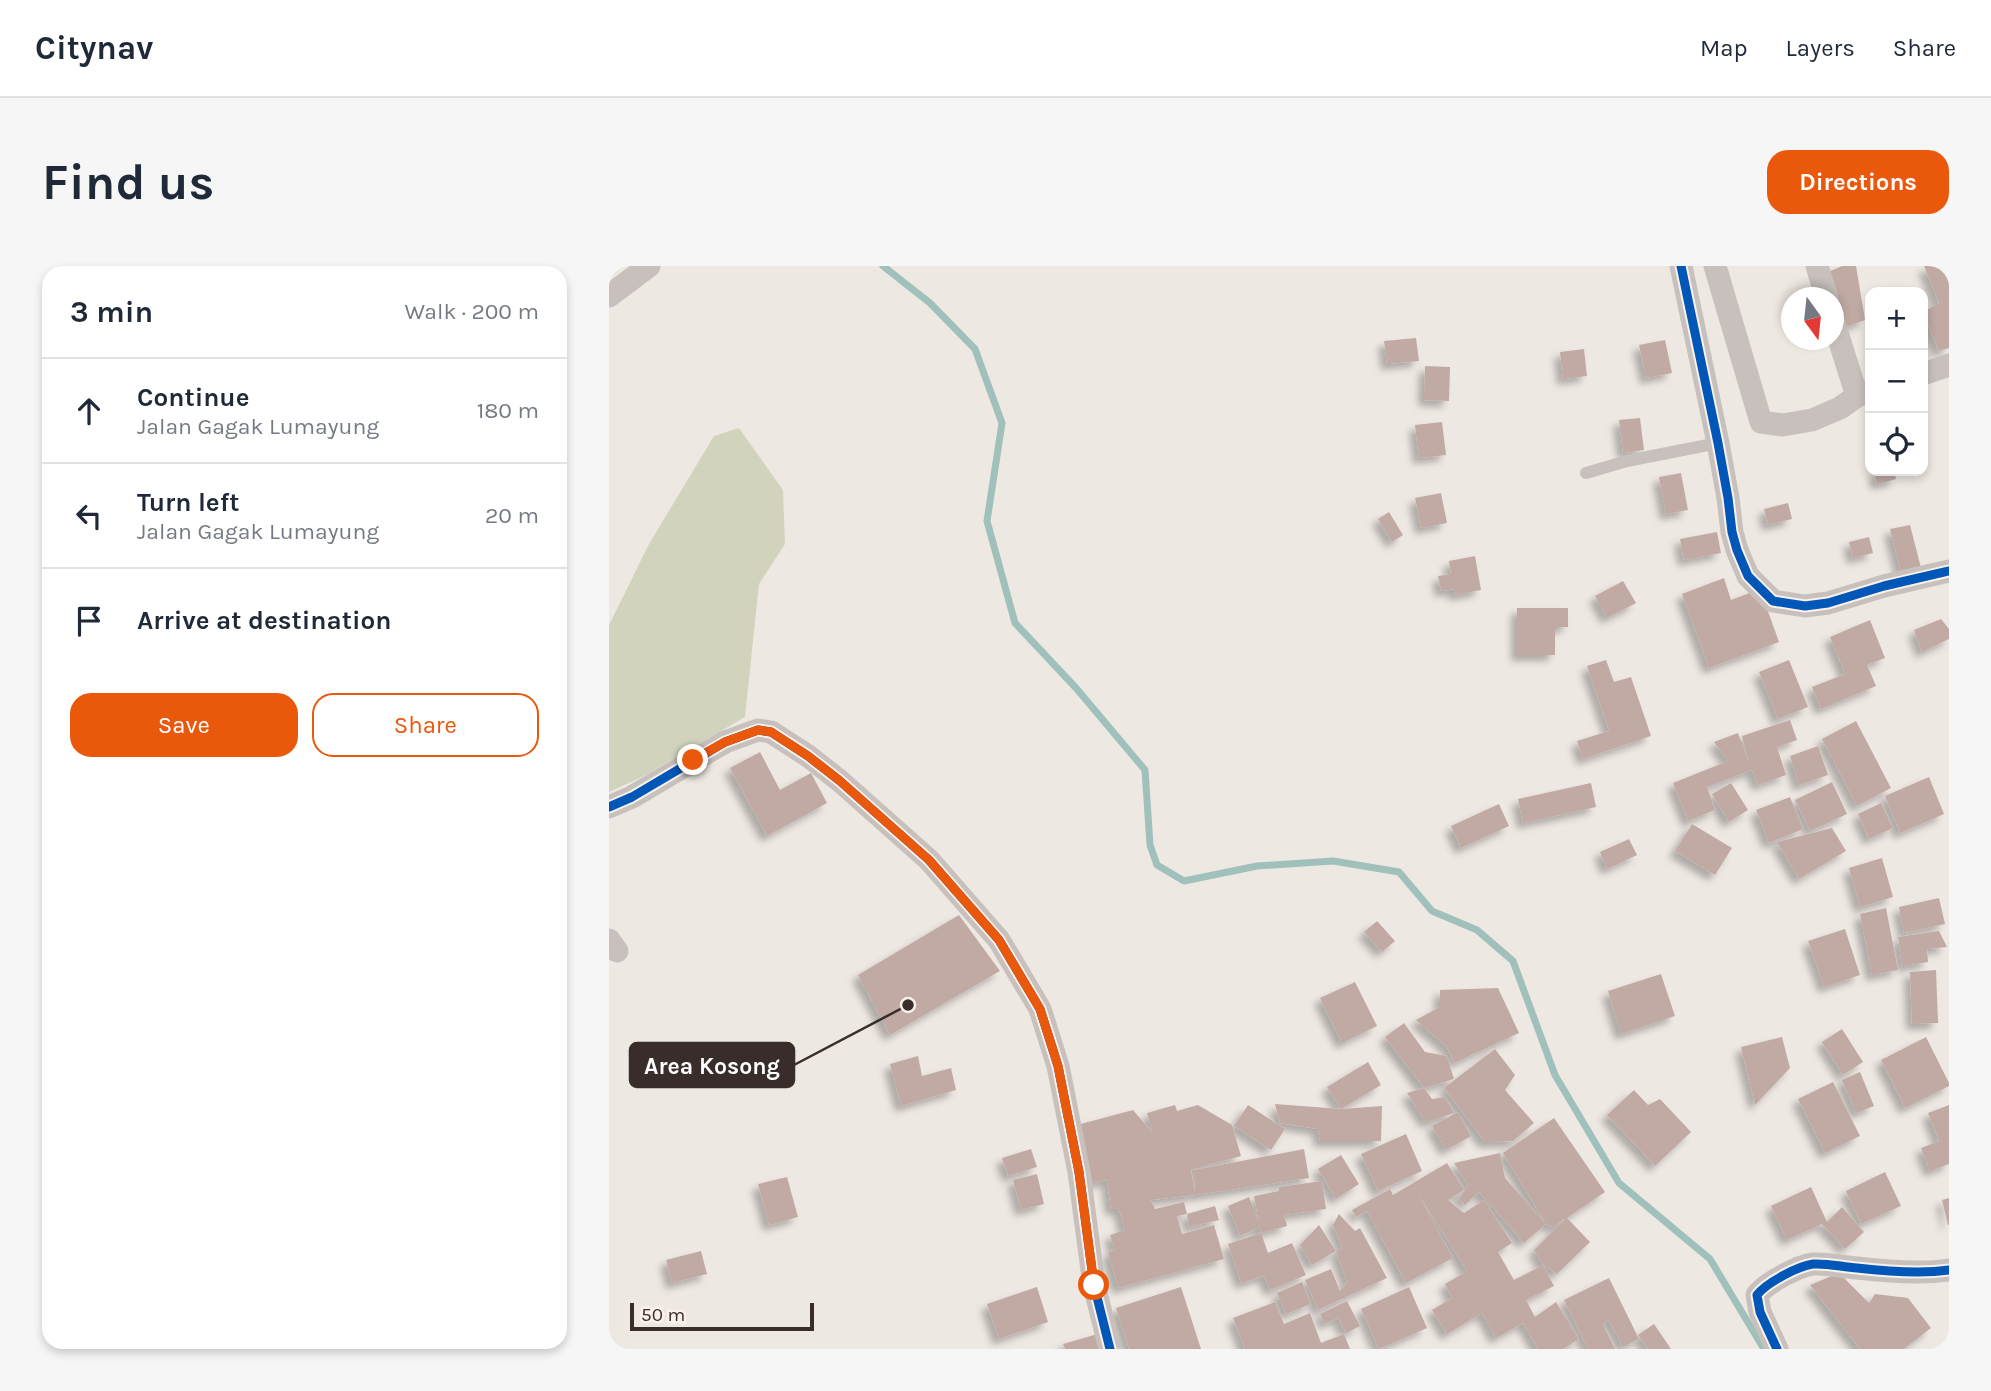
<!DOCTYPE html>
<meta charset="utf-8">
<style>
body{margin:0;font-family:Karla,sans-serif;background:#f6f6f7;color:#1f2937}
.controls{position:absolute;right:21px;top:21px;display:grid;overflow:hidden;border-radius:14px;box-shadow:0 4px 10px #0003}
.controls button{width:63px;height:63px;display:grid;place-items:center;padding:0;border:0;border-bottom:2px solid #e0e1e3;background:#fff;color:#1f2937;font:35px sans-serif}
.compass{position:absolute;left:1172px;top:21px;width:63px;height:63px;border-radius:50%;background:#fff;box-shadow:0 4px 10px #0003;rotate:165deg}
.scale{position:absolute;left:21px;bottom:18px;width:184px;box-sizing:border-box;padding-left:7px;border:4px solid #382d2a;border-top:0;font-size:19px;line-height:24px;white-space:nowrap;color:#382d2a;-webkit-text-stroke:5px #faf1eb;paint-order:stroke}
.stop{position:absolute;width:21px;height:21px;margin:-16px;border:5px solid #ea580c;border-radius:50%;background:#fff}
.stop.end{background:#ea580c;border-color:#fff;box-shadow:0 2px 7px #0008}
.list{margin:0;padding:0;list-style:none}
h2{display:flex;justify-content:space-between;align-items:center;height:91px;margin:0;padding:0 28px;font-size:30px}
h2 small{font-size:23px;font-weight:400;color:#747a83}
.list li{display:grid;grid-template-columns:46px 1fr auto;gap:21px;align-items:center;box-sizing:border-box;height:105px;padding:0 28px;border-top:2px solid #e0e1e3}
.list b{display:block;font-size:26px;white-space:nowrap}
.list p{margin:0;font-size:23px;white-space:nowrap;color:#747a83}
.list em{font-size:23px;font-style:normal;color:#747a83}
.actions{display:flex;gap:14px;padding:21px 28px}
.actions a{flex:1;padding:16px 0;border:2px solid #ea580c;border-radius:21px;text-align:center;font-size:24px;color:#ea580c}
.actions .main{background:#ea580c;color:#fff}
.icon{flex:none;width:38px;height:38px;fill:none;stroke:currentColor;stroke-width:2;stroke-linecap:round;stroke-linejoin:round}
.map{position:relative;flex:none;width:1340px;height:1083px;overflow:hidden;border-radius:21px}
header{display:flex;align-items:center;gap:42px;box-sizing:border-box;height:98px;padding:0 35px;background:#fff;border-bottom:2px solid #e0e1e3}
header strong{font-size:33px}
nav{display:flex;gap:38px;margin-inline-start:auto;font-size:24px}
.intro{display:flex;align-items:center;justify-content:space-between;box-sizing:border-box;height:168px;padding:0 42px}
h1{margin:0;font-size:49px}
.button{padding:18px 32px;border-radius:21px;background:#ea580c;color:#fff;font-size:24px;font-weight:700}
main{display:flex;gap:42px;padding:0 42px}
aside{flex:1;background:#fff;border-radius:21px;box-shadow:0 4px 10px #0003}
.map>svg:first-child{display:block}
.green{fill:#d1d3bd}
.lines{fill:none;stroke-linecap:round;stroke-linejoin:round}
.stream{stroke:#a0c0bc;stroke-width:7}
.building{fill:#c1aaa4;filter:url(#shadow)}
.lane{stroke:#c7c0bc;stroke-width:12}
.street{stroke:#c7c0bc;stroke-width:23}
.cycleway-casing{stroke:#faf1eb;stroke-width:13}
.cycleway{stroke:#0057b8;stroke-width:9}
.route{stroke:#ea580c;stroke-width:9}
.leader{fill:none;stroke:#382d2a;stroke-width:2.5}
.callout-dot{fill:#382d2a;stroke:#faf1eb;stroke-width:2.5}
.callout{fill:#382d2a;stroke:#382d2a;stroke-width:2.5}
.callout-label{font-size:23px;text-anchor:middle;font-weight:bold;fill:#fff}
</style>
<header>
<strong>Citynav</strong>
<nav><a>Map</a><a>Layers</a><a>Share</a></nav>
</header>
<div class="intro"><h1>Find us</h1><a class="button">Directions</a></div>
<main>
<aside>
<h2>3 min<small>Walk · 200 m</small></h2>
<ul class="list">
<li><svg class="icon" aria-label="ahead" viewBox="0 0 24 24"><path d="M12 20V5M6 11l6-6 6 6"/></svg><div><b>Continue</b><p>Jalan Gagak Lumayung</p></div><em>180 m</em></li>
<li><svg class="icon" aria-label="left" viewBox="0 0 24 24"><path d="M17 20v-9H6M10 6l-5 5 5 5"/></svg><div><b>Turn left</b><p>Jalan Gagak Lumayung</p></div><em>20 m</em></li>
<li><svg class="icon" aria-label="arrive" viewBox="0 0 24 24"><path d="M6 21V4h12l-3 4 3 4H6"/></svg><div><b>Arrive at destination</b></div></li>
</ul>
<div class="actions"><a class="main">Save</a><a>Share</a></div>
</aside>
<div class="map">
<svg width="1340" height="1083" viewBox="0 0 1340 1083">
<defs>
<filter id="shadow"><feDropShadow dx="-6" dy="6" stdDeviation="3.5" flood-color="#0004"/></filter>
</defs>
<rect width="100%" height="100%" fill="#eee8e2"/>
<!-- green -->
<path class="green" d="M130 162 174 224 176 278 150 318 136 451 35 510 0 526V359L40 278 105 170Z"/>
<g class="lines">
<!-- stream -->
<path class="stream" d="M274 0 321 37 366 83 393 157 378 255 406 357 467 422 536 504 541 579 548 599 575 615 648 600 724 595 790 606 823 645 868 664 904 695 946 809 1010 917 1101 993 1155 1083"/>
</g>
<!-- building -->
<path class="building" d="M1233 0H1247L1256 54 1234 62 1219 6Z
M1315 0H1340V82L1330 85 1314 48V46L1330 37Z
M807 72 810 95 778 98 775 75Z
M1056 74 1063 107 1037 112 1030 79Z
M975 83 978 110 954 113 951 86Z
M816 100 841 101 840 135 815 134Z
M1031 152 1035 184 1014 187 1010 154Z
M833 156 837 189 810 192 806 159Z
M1265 205H1285L1287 213 1268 218Z
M1072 207 1079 244 1057 248 1050 211Z
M832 227 838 257 812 262 806 232Z
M1179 237 1183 253 1159 259 1155 243Z
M780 246 794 269 783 276 769 253Z
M1301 259 1312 302 1292 307 1281 263Z
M1108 266 1112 287 1075 294 1071 273Z
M1260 271 1264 287 1244 292 1240 276Z
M866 290 872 324 846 329 845 323 832 325 829 310 842 308 840 295Z
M1115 312 1122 334 1151 323 1170 376 1100 402 1073 328Z
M1014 315 1027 337 998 352 986 330Z
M908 342H959V361H946V389H908Z
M1332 353 1340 363V373L1313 386 1305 364Z
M1261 354 1276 392 1258 399 1267 420 1212 443 1203 421 1236 408 1221 371Z
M997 394 1005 416 1022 411 1042 470 974 493 968 475 1000 465 978 400Z
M1180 394 1199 441 1169 453 1150 406Z
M1181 454 1188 474 1168 481 1177 509 1149 519 1143 504 1098 521 1106 544 1079 555 1064 517 1119 495 1105 476 1129 467 1140 497 1133 470Z
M1247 455 1282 522 1248 540 1213 473Z
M1209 480 1219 509 1190 519 1181 490Z
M151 486 171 524 202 507 218 537 158 570 121 502Z
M1320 511 1335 548 1291 567 1276 530Z
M1223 516 1238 548 1201 565 1186 534Z
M982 517 987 541 914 557 909 533Z
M1122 517 1139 544 1120 556 1103 528Z
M1181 531 1194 563 1160 577 1147 544Z
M1272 537 1284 562 1260 573 1249 548Z
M890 538 900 560 852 582 842 560Z
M1083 558 1123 582 1106 609 1066 585Z
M1223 562 1237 585 1190 613 1168 576Z
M1020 573 1028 589 998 603 991 586Z
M1273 592 1284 631 1251 641 1240 602Z
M1330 632 1336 658 1295 667 1290 641Z
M1277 642 1289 704 1263 709 1251 648Z
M350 649 391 705 281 769 249 709Z
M768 655 786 675 773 686 755 666Z
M1236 663 1251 709 1215 721 1199 675Z
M1330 665 1338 681 1318 683 1319 696 1293 700 1289 671Z
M1327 704 1329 757 1303 758 1301 706Z
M1052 708 1066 750 1012 768 999 725Z
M746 716 768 760 733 777 711 732Z
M889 722 910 767 845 797 838 781 807 754 831 741V724Z
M795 757 816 786 838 790 845 813 815 822 823 833 836 831 845 847 817 856 798 827 815 822 776 771Z
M1233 763 1254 796 1234 809 1213 776Z
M1173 771 1181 802 1146 839 1132 781Z
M1317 771 1340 817V820L1296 842 1272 794Z
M886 783 906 809 896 824 925 857 904 875 876 876 835 822Z
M309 790 313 810 342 802 347 824 292 840 281 798Z
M759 796 772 819 732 843 773 840 772 875H711L709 863 671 857 666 838 732 843 718 821Z
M1251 806 1265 840 1247 847 1233 814Z
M1224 816 1251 870 1216 887 1189 833Z
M1025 824 1039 839 1051 833 1082 866 1046 900 998 849Z
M566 839 568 845 589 839 623 859 632 890 582 904 586 929 585 904 695 883 700 912 586 929 542 934 546 943 575 936 578 948 568 950 573 968 605 959 615 993 509 1022 499 986 506 984 501 969 516 964 510 943H502L498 914 484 917 468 859 524 844 543 866 538 847Z
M639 839 676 863 662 884 625 860Z
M1340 839V898L1321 905 1312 882 1330 875 1319 847Z
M849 846 862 870 837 884 823 860Z
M945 852 996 926 958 952 981 976 948 1008 934 999 945 1020 917 1034 926 1051 947 1036 970 1073 954 1083H929L914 1057 887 1072 873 1047 838 1068 823 1044 843 1032 836 1018 858 1005 808 926 844 992 797 1017 758 945 747 951 743 944 781 923 784 929 838 897 855 924 839 934 855 947 875 934 903 977 889 986 905 1014 934 999 925 984 957 952 944 961 937 958 894 887Z
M797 868 813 905 769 925 752 888Z
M422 883 428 901 399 910 393 892Z
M891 887 896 912 937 958 915 977 870 926 856 939 850 933 859 919 845 897Z
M732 889 750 918 727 933 709 903Z
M1276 906 1292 940 1252 958 1237 925Z
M428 908 435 938 412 944 404 914Z
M178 911 189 951 160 959 149 918Z
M713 915 717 943 675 949 678 960 652 967 645 930 670 925V921Z
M1202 921 1218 956 1233 941 1255 966 1236 983 1213 958 1178 974 1162 940Z
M640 931 652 961 631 970 619 940Z
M1340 932V959H1339L1333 934Z
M606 940 610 954 580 961 578 948Z
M730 948 746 965 751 962 778 1012 709 1044 696 1014 722 1003 731 1025 738 1016 727 985 703 999 691 979 710 959 727 985 733 981 724 959Z
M652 967 659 987 683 977 697 1009 661 1024 655 1010 632 1017 619 978Z
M92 985 98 1008 63 1017 57 994Z
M1230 1007 1260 1037 1266 1028 1299 1032 1322 1062 1295 1083H1251L1201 1019Z
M1000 1012 1030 1073 1014 1081 1000 1055 994 1058 1006 1083H979L955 1034Z
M693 1016 702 1038 677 1048 668 1027Z
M428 1021 439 1056 390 1073 378 1038Z
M572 1021 592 1083H520L507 1042Z
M800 1021 818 1062 770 1083 752 1043Z
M738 1035 751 1060 737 1067 729 1052 716 1058 711 1048Z
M666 1036 675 1058 701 1047 712 1077 735 1068 741 1083H636L624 1052Z
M1045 1058 1062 1083H1039L1029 1069Z
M492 1067 496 1083H456L454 1078Z"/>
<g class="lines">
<!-- lane -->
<path class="lane" d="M977 207 1018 195 1109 177"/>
<!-- street -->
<path class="street" d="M1072 0 1109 177 1119 232 1123 266 1128 284 1139 310 1164 335 1196 340 1219 337 1275 320 1340 305
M1106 0 1152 156 1174 159 1203 154 1231 142 1248 130 1261 125
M1208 0 1218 32
M0 30 40 0
M1224 54 1248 130
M1314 108 1340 99
M0 541 23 531 116 476 149 464 162 466 199 490 231 515 320 594 390 674 431 743 449 800 470 906 485 1019 501 1083
M0 674 8 685
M1168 1083 1151 1046 1148 1029C1157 1017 1189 1000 1204 998 1219 997 1233 1001 1248 1002 1274 1005 1314 1008 1340 1004"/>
<!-- cycleway casing -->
<g class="cycleway-casing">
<path id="cycleway" d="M1072 0 1109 177 1119 232 1123 266 1128 284 1139 310 1164 335 1196 340 1219 337 1275 320 1340 305
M0 541 23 531 116 476 149 464 162 466 199 490 231 515 320 594 390 674 431 743 449 800 470 906 485 1019 501 1083
M1168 1083 1151 1046 1148 1029C1157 1017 1189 1000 1204 998 1219 997 1233 1001 1248 1002 1274 1005 1314 1008 1340 1004"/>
</g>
<!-- cycleway -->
<use href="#cycleway" class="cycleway"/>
</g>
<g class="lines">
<!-- route -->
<path class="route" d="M84 494 116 476 149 464 162 466 199 490 231 515 320 594 390 674 431 743 449 800 470 906 485 1019"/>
</g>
<!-- callouts -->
<path class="leader" d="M299 739L185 799"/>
<circle class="callout-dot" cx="299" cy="739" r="7"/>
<rect class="callout" x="21" y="777" width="164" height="44" rx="7"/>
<g class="callout-label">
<text x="103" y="808">Area Kosong</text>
</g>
</svg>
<div class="controls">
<button>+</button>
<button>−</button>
<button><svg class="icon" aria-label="locate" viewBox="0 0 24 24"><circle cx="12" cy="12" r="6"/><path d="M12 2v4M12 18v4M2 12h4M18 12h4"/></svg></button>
</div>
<svg class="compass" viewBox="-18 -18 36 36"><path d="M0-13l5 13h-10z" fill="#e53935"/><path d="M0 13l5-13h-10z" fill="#747a83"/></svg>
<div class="scale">50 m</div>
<div class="stop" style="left:485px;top:1019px"></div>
<div class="stop end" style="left:84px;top:494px"></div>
</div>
</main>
